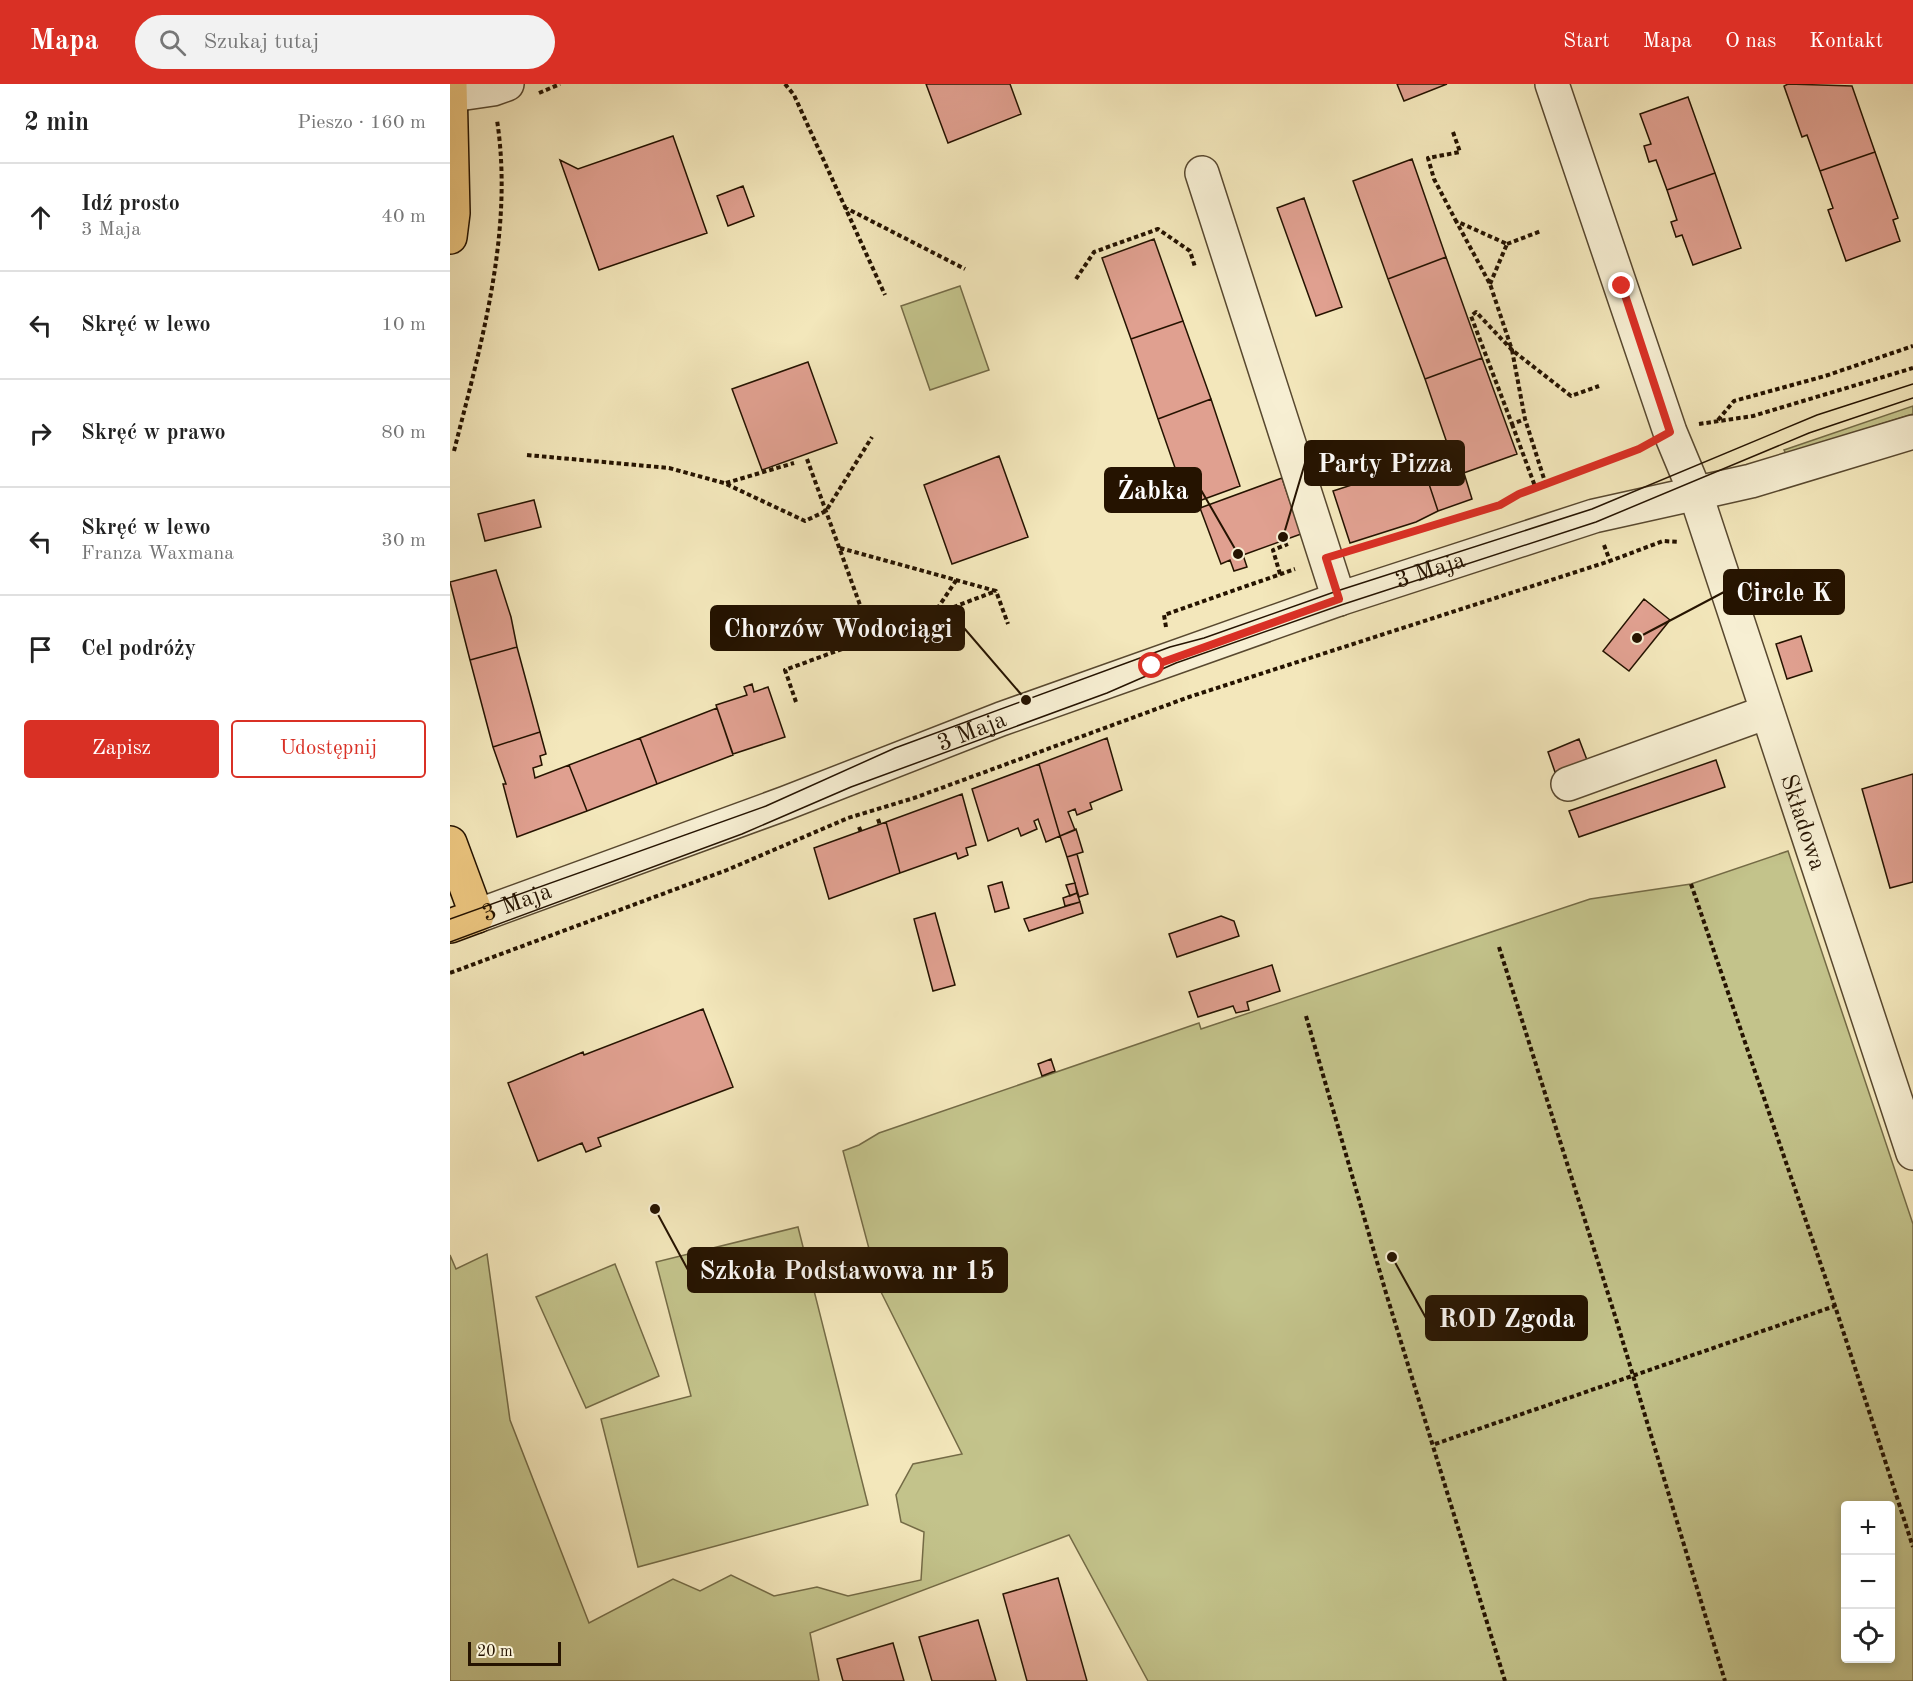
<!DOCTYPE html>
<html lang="pl">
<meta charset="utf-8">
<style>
body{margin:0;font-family:"Old Standard TT",serif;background:#f2f2f2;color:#222}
.controls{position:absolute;right:18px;bottom:18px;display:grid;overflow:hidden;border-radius:6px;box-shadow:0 3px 9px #0003}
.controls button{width:54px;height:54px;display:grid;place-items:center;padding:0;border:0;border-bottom:2px solid #e0e0e0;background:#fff;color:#222;font:30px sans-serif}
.scale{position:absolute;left:18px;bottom:15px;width:93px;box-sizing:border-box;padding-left:6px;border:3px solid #251300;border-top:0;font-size:16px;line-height:21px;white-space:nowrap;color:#251300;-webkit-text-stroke:4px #f7efd3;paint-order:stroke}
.stop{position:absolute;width:18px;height:18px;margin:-14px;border:4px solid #d93025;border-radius:50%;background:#fff}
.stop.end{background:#d93025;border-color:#fff;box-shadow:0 2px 6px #0008}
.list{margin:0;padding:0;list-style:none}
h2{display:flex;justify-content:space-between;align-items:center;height:78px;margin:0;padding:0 24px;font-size:26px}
h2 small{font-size:20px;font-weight:400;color:#767676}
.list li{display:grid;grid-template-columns:39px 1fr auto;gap:18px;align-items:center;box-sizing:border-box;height:108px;padding:0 24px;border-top:2px solid #e0e0e0}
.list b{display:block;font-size:22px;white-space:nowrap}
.list p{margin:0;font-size:20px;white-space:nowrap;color:#767676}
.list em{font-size:20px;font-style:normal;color:#767676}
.actions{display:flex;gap:12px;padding:18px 24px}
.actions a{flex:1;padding:14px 0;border:2px solid #d93025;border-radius:6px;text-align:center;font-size:21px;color:#d93025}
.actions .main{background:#d93025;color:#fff}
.icon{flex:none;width:33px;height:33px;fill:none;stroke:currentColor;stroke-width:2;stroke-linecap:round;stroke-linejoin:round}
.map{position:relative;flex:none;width:1463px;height:1597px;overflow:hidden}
header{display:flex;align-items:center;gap:36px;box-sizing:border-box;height:84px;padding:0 30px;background:#d93025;color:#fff}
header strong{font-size:28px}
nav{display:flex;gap:33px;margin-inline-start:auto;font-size:21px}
.search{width:420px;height:54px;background:#f2f2f2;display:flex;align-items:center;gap:15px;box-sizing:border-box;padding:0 21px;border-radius:33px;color:#767676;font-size:22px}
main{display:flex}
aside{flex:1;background:#fff}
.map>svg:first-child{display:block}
.green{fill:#c3c38b;stroke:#746b46;stroke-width:1.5;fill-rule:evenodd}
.building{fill:#e0a090;stroke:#251300;stroke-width:1.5}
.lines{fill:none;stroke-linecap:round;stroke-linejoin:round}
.minor-casing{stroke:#58482f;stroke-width:36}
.major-casing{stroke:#251300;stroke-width:36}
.path{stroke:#251300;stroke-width:4;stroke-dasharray:4.5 3;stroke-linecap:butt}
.minor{stroke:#f7efd3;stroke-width:33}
.major{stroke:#eac47e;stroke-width:33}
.tram{stroke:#251300;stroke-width:1.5}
.route{stroke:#d93025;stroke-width:8}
.labels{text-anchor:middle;stroke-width:4.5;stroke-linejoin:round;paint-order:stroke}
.street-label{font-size:24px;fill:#251300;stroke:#f7efd3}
.leader{fill:none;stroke:#251300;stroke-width:2}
.callout-dot{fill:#251300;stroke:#f7efd3;stroke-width:2}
.callout{fill:#251300;stroke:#251300;stroke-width:2}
.callout-label{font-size:26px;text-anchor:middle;font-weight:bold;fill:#fff}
</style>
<header>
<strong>Mapa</strong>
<div class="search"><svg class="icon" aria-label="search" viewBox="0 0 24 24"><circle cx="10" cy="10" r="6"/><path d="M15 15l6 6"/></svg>Szukaj tutaj</div>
<nav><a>Start</a><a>Mapa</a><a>O nas</a><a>Kontakt</a></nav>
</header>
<main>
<aside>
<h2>2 min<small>Pieszo · 160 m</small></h2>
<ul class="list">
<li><svg class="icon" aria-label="ahead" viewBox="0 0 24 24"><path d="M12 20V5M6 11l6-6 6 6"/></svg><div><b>Idź prosto</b><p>3 Maja</p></div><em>40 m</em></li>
<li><svg class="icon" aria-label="left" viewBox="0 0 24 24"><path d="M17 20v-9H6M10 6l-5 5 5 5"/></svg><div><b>Skręć w lewo</b></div><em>10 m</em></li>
<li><svg class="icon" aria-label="right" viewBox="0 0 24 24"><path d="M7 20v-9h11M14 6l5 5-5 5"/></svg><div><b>Skręć w prawo</b></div><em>80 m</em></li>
<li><svg class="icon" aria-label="left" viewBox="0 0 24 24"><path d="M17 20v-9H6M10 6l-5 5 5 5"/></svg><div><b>Skręć w lewo</b><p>Franza Waxmana</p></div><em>30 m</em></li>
<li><svg class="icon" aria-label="arrive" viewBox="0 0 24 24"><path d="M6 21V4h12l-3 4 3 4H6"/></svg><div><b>Cel podróży</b></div></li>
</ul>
<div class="actions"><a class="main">Zapisz</a><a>Udostępnij</a></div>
</aside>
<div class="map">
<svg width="1463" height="1597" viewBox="0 0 1463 1597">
<rect width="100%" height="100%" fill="#f3e7bb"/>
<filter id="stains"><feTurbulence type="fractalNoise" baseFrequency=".00333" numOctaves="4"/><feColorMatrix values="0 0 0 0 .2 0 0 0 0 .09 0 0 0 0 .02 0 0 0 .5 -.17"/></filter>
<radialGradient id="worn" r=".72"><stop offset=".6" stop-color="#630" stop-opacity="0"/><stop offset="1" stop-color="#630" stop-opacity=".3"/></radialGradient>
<!-- green -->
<path class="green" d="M510 202 539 286 480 306 451 222Z
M1463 322V330L1336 370 1334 366Z
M1338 767 1463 1140V1597H698L619 1451 360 1549 369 1597H0V1171L6 1185 37 1170 60 1336 139 1539 223 1495 250 1507 281 1491 324 1512 367 1503 398 1512 471 1496 474 1448 451 1438 446 1411 463 1380 512 1370 430 1206 393 1067 409 1061 429 1049 749 939 751 945 1140 815 1241 800ZM1396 1422H1440V1574H1396Z
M348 1143 418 1421 188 1483 151 1335 241 1312 206 1178Z
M165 1180 209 1292 136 1324 86 1213Z"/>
<!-- building -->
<path class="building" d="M476 0H560L571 30 498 59Z
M947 0H997L954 17Z
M1338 0 1402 2 1425 68 1370 87 1357 51 1352 53 1334 2Z
M1238 13 1265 89 1217 106 1206 76 1199 78 1194 62 1201 60 1190 30Z
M223 52 257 149 149 186 110 76 128 85Z
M1425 68 1448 134 1443 136 1450 157 1396 177 1378 126 1383 124 1370 87Z
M962 75 996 173 938 195 903 97Z
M1265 89 1291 164 1243 181 1232 151 1226 153 1221 138 1227 136 1217 106Z
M293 102 304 132 278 142 267 112Z
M854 114 892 223 866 232 827 124Z
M704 155 733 237 681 255 652 174Z
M996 173 1032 274 975 295 938 195Z
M733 237 761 315 708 335 681 255Z
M1032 274 1067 370 1008 391 975 295Z
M358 278 387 359 312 386 282 305Z
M761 315 790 402 738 421 708 335Z
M999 367 1008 391 1014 389 1022 415 988 427 971 376Z
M549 372 578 453 502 480 474 401Z
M971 376 988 427 966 438 900 459 883 407 917 396 913 387 932 381 935 390Z
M832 394 851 450 793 471 797 483 784 487 780 476 771 480 750 424Z
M84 416 91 443 35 457 28 430Z
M46 486 61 533 67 563 20 576 0 498Z
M1194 515 1220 536 1179 587 1153 567Z
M1351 552 1362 587 1337 595 1326 560Z
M67 563 90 648 43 663 20 576Z
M302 600 304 608 318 603 335 653 283 670 266 621 297 611 294 603Z
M267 624 283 671 207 700 190 654Z
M90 648 96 670 90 672 92 681 83 684 85 694 119 681 137 727 67 753 53 700H56L43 663Z
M190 654 207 700 137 727 119 681Z
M657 654 672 706 640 719 642 725 627 731 625 725 618 728 625 746 610 752 589 680Z
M1129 655 1137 676 1105 688 1098 668Z
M1266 676 1275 703 1129 753 1119 727Z
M589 680 610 752 596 758 588 735 584 737 587 745 571 752 568 744 538 757 522 705Z
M1463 690V798L1440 804 1412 705Z
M512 710 526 761 516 764 518 771 508 775 506 769 450 789 436 738Z
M436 738 450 789 379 815 364 764Z
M626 745 633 768 617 773 610 752Z
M627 770 638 810 629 813 617 773Z
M552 798 559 824 545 828 538 802Z
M625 799 627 809 620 812 616 801Z
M627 809 630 818 615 822 613 814Z
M630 818 633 829 579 847 574 835Z
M485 829 505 901 483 907 464 835Z
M771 832 784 837 789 852 727 873 719 850Z
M822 881 830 907 797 918 799 926 786 929 783 922 748 933 739 908Z
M253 925 283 1003 148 1054 151 1062 136 1068 132 1059 88 1077 58 999 133 968 134 971Z
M601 975 605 987 592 992 588 980Z
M608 1494 637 1597H577L553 1510Z
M528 1536 546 1597H482L469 1553Z
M443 1559 454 1597H393L387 1575Z"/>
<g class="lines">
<!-- minor casing -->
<g class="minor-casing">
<g id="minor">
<path id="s1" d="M1102 0 1220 348 1245 408 1463 1069"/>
<path d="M2 11 43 5 57 0"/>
<path d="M752 89 889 515"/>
<path d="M1118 700 1317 628"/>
<path id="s2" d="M27 832 336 719 551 635 889 515 1144 432 1301 397 1463 348"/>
</g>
</g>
<!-- major casing -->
<g class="major-casing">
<path id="major" d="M0 153 3 129 0 0
M0 759 27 832 0 842"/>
</g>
<!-- path -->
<path class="path" d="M335 0 344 11 435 211
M89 9 110 0
M1003 48 1010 68 978 74 984 95 1006 137
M394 123 515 185
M1057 160 1091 147
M626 195 644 168 708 145 740 167 745 183
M1040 200 1057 160 1006 137 1040 200 1062 266 1026 228 1021 232 1062 340 1075 335
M1268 336 1284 317 1375 292 1463 262
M1062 340 1086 405
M1249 340 1303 332 1463 284
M4 367C31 260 64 148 47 36
M77 371 219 384 274 399 355 437 376 427 422 353
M357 375 422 554 546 507
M276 399 344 379
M1096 401 1075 335 1062 266 1121 312 1149 302
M1154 461 1160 477
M390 464 546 507 558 540
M907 465 1050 421 1069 410 1193 362
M830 490 823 466 838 460
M483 531 507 495
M716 543 714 531 845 485
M346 618 335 586 422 554
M428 735 430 741
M409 743 411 748
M1241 800 1385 1222 1463 1463
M1049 863 1166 1235 1275 1597
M0 889 277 786 398 734 464 714 739 613 1160 477 1213 457 1229 458
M856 932 936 1209 1055 1597
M985 1360 1385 1222"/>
<!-- minor -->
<use href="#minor" class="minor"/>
<!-- major -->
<use href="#major" class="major"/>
<!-- tram -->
<path class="tram" d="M0 835 316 722 445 664 720 563 754 554 887 507 1142 425 1367 331 1463 300
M0 858 292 750 401 703 657 609 726 579 891 521 1146 438 1359 349 1463 314"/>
</g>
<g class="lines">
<!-- route -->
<path class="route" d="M702 582 889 515 876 474 1050 421 1069 410 1189 365 1220 348 1172 202"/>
</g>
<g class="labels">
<!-- street labels -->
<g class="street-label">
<text dy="8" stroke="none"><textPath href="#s2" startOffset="1014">3 Maja</textPath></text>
<text dy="8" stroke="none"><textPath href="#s2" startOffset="528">3 Maja</textPath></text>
<text dy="8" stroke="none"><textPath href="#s1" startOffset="780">Składowa</textPath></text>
<text dy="8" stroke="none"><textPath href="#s2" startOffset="42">3 Maja</textPath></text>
</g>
</g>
<!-- callouts -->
<path class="leader" d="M833 453L855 379M788 470L751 406M1187 554L1274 508M576 616L514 544M205 1125L238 1186M942 1173L976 1234"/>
<g class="callout-dot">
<circle cx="833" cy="453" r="6"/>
<circle cx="788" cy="470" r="6"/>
<circle cx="1187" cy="554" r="6"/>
<circle cx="576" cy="616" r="6"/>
<circle cx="205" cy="1125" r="6"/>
<circle cx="942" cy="1173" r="6"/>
</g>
<g class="callout">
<rect x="855" y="357" width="159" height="44" rx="6"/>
<rect x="655" y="384" width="96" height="44" rx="6"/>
<rect x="1274" y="486" width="120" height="44" rx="6"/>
<rect x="261" y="522" width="253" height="44" rx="6"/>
<rect x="238" y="1164" width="319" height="44" rx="6"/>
<rect x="976" y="1212" width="161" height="44" rx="6"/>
</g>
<g class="callout-label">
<text x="935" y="388">Party Pizza</text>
<text x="703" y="415">Żabka</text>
<text x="1334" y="517">Circle K</text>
<text x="388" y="553">Chorzów Wodociągi</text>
<text x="397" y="1195">Szkoła Podstawowa nr 15</text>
<text x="1057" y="1243">ROD Zgoda</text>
</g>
<rect width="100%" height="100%" filter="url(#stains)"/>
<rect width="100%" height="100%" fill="url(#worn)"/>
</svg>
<div class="controls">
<button>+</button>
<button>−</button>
<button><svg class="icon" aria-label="locate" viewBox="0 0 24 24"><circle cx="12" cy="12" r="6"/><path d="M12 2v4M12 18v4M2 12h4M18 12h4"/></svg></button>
</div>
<div class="scale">20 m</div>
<div class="stop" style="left:702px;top:582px"></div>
<div class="stop end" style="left:1172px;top:202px"></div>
</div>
</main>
